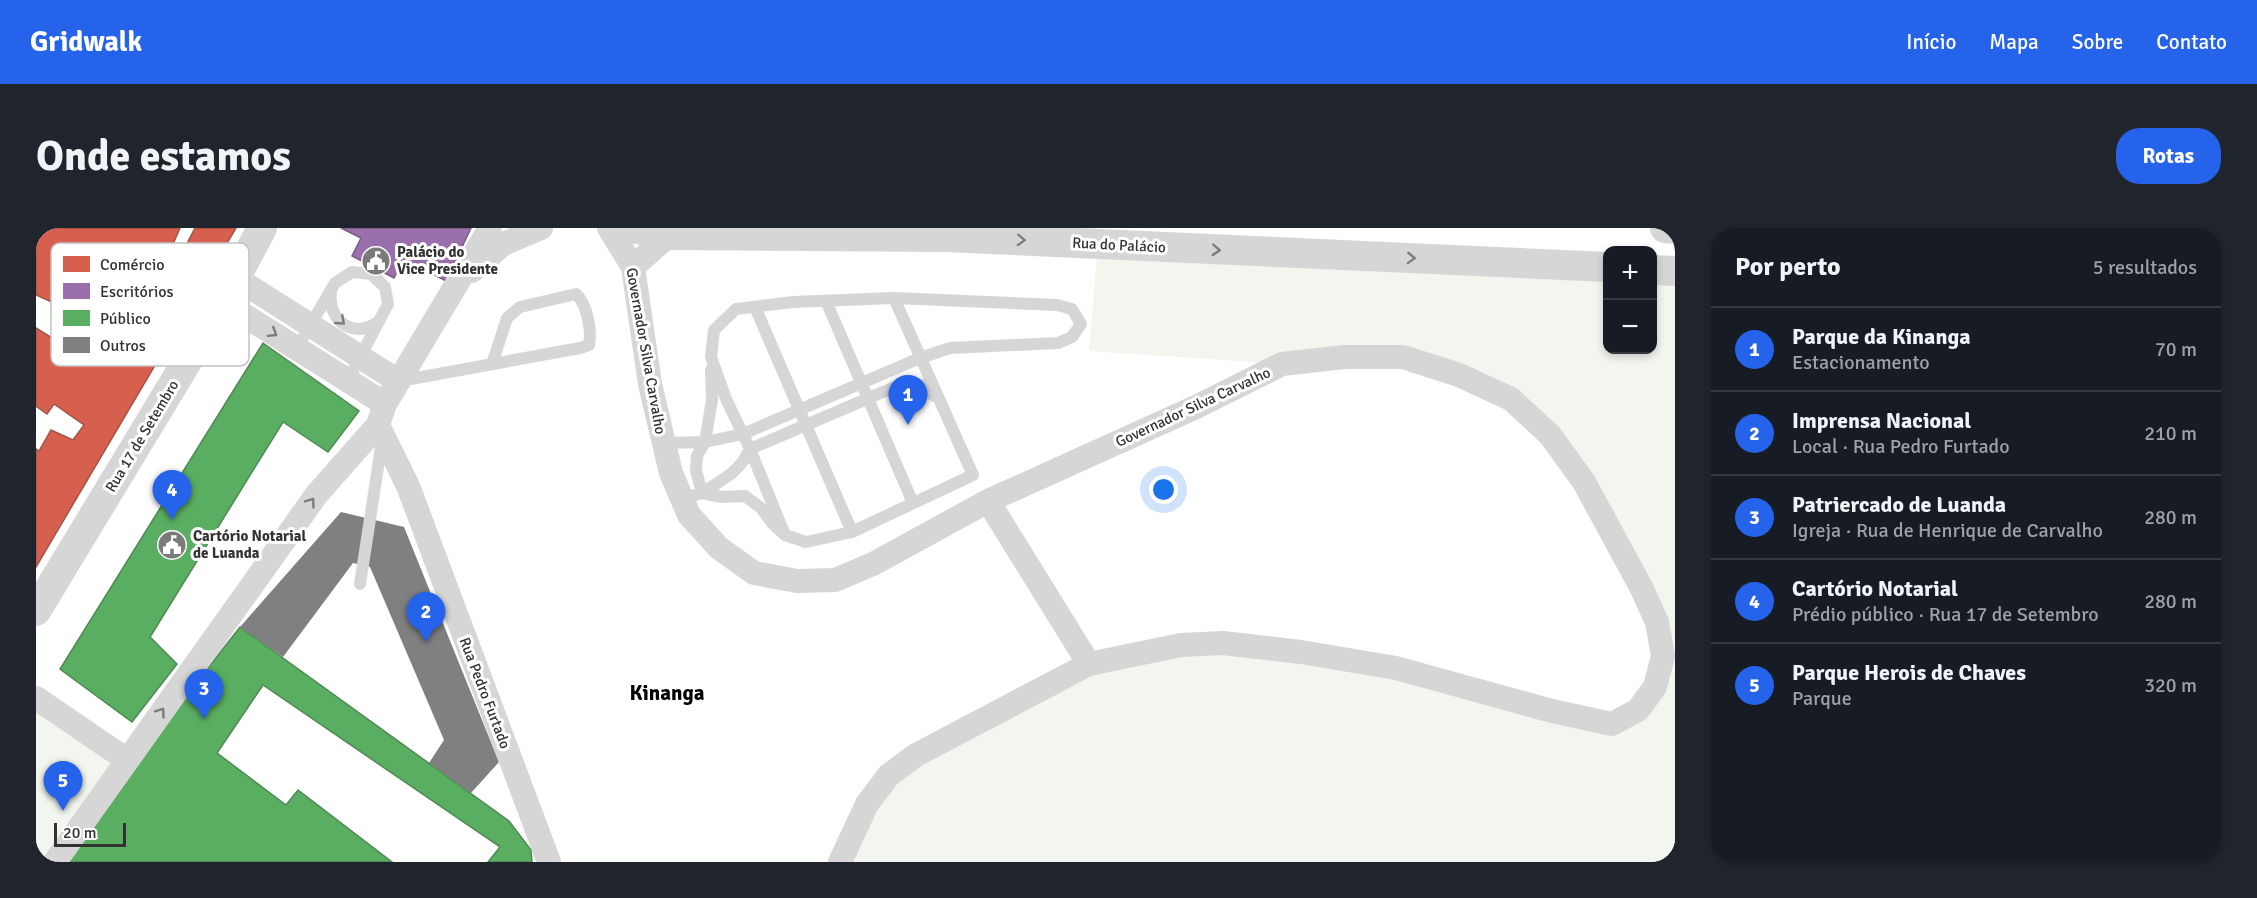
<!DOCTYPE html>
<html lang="pt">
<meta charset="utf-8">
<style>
body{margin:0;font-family:Signika,sans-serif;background:#20242c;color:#f1f3f6}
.controls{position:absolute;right:18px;top:18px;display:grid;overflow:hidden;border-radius:12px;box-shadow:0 3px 9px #0003}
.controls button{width:54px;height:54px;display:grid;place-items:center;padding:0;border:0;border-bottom:2px solid #363941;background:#171b24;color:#f1f3f6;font:30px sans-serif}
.scale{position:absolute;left:18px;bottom:15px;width:72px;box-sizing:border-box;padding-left:6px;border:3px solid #323232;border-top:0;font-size:16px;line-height:21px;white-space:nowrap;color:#323232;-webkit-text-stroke:4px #fff;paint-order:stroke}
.you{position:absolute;left:1128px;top:262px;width:21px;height:21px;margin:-15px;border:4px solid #fff;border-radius:50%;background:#1a73e8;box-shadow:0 0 0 9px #1a73e833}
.badge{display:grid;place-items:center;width:39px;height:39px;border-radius:50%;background:#2563eb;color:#fff;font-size:20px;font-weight:700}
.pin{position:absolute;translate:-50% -50px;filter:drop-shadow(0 2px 3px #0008)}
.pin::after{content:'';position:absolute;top:32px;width:21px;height:18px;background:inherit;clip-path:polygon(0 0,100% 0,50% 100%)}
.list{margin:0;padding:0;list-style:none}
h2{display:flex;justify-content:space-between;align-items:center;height:78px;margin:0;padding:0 24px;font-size:26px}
h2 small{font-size:20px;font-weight:400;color:#9ea1a6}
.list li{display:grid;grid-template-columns:39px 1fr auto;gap:18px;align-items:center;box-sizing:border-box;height:84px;padding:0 24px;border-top:2px solid #363941}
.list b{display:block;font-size:22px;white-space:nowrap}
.list p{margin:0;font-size:20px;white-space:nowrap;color:#9ea1a6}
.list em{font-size:20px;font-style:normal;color:#9ea1a6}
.map{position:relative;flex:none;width:1639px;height:634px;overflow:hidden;border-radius:24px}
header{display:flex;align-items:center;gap:36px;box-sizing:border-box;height:84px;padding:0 30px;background:#2563eb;color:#fff}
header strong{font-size:28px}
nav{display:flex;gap:33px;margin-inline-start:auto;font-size:21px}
.intro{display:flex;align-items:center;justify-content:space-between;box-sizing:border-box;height:144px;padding:0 36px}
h1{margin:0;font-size:42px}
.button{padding:15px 27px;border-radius:24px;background:#2563eb;color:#fff;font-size:21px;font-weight:700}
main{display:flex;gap:36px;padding:0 36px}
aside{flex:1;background:#171b24;border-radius:24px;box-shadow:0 3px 9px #0003}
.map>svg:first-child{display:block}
.green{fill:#f2f6ee}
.shops{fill:#d6604d;stroke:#a55245;stroke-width:1.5}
.offices{fill:#9970ab;stroke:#7a5d87;stroke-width:1.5}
.public{fill:#5aae61;stroke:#4e8953;stroke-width:1.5}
.building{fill:#808080}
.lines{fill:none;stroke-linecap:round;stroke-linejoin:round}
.service{stroke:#d6d6d6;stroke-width:12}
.minor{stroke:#d6d6d6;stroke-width:24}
.tertiary{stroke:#d6d6d6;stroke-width:30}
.oneway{stroke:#7c7c7c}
.labels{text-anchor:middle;stroke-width:6;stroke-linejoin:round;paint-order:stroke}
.street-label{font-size:15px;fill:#323232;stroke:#fff}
.poi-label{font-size:15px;font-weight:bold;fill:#323232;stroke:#fff;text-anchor:start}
.district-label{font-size:21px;font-weight:bold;fill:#000;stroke:#fff}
.key{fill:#fff;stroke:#c2c2c2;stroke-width:1.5}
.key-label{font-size:16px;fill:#323232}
</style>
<header>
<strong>Gridwalk</strong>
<nav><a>Início</a><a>Mapa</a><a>Sobre</a><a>Contato</a></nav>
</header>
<div class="intro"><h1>Onde estamos</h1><a class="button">Rotas</a></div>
<main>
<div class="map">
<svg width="1639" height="634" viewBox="0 0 1639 634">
<rect width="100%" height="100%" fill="#fff"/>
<!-- green -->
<path class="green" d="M1062 16 1571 39 1572 122H1616L1617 42 1639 43V634H805L853 547 1053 436 1145 417 1265 424 1555 492 1602 482 1627 428 1548 254 1475 172 1367 129 1246 136 1053 123Z
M0 470 91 532 19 634H0Z"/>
<!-- shops -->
<path class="shops" d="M0 0H144L117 62 89 47 72 90 44 77 40 85 0 67Z
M159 0H200L0 339V221L3 223 15 202 37 212 48 197 18 176 11 186 0 178V100L16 110 21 103 60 132 71 112 93 128Z"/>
<!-- offices -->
<path class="offices" d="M305 0H435L410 53 368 31 358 50 316 28 325 10Z"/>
<!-- public -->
<path class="public" d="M227 115 323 183 292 224 247 194 114 409 141 436 96 494 24 441Z
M204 399 473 593 495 622 496 634H452L464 619 227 457 181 525 250 577 262 562 356 634H20Z"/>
<!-- building -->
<path class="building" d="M305 284 368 299 463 534 435 565 393 535 408 512 334 339 317 335 247 429 204 399Z"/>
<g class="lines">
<!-- service -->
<path class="service" d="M295 64C291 94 320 113 344 92
M790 73 877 275
M719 79 816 304
M261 120 299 55 316 44 335 46 349 59 352 76 312 152
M675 142 676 172 669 214 661 228 660 242 666 265C688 250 702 246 714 221L868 155 888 158 898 168
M364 153 544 120 553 117C556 102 551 76 540 66L484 79 471 90 456 136
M627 215 669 214 707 206 884 130 914 120 1022 115 1036 109 1045 96 1036 81 1021 77 858 70 757 74 700 81 678 102 675 129 690 171 714 221 749 307
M646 271 666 265 686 269 709 268 725 280 736 295 749 307 770 314 816 304 937 247 858 70
M324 356 346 213"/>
<!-- minor -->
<path class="minor" d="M573 0 597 39 614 156 635 245 653 287 683 320 718 345 761 353 799 352 837 336 952 273 1160 179 1246 136 1309 129H1367L1423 147 1475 171 1514 207 1548 254 1605 359 1621 394 1627 428 1619 459 1602 482 1576 496 1516 483 1360 440 1265 424 1187 415 1145 417 1053 436 880 527 853 547 831 576 804 634
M597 39 633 7
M436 43 467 16 505 0
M200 50 362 153
M187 74 349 176
M342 197 372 258 513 634
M952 273 1053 436
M0 470 91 532
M19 634 281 266 342 197 349 176 454 0"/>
<!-- tertiary -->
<path class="tertiary" d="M595 0 633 7 909 9 1572 39
M1629 0 1639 1
M1616 42 1639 43
M0 383 187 74 226 0"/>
</g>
<!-- one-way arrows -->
<defs><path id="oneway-chevron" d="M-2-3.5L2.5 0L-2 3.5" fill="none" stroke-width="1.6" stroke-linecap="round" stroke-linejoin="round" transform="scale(1.5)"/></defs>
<g class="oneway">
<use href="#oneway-chevron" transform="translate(985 12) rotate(2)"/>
<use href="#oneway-chevron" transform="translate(1180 22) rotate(3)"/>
<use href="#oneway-chevron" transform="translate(1375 30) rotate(2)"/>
<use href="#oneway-chevron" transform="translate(305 93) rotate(41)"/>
<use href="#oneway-chevron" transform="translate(237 105) rotate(32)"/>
<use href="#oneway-chevron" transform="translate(275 274) rotate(-54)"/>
<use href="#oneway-chevron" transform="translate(125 484) rotate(-54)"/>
</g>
<!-- icons -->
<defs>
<g id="civic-disc" transform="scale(1.5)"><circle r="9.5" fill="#7a7a7a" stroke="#fff"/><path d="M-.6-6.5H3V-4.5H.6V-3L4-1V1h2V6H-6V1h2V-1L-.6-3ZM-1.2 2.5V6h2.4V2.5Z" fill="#fff"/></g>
</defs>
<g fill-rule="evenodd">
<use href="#civic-disc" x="340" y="33"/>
<use href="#civic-disc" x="136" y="317"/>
</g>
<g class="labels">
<!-- street labels -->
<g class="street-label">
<text transform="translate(1083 17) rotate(3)" y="5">Rua do Palácio</text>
<text transform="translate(610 123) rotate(80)" y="5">Governador Silva Carvalho</text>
<text transform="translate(1157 179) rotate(-25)" y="5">Governador Silva Carvalho</text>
<text transform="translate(106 208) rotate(-59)" y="5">Rua 17 de Setembro</text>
<text transform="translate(449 465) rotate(69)" y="5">Rua Pedro Furtado</text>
</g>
<!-- poi labels -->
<g class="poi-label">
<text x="361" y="29">Palácio do<tspan x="361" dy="17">Vice Presidente</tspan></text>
<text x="157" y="313">Cartório Notarial<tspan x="157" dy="17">de Luanda</tspan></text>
</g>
<!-- district labels -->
<g class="district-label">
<text x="631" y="472">Kinanga</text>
</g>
</g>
<!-- legend -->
<rect x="15" y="15" width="198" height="123" rx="9" class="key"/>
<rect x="27" y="28" width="27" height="16" fill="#d6604d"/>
<rect x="27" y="55" width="27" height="16" fill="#9970ab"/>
<rect x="27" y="82" width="27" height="16" fill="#5aae61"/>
<rect x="27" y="109" width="27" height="16" fill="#808080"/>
<g class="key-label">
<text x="64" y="42">Comércio</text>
<text x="64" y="69">Escritórios</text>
<text x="64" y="96">Público</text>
<text x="64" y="123">Outros</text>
</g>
</svg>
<div class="controls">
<button>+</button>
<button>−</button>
</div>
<div class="scale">20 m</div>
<div class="you"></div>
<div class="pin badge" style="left:872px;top:197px">1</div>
<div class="pin badge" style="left:390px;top:414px">2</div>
<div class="pin badge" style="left:168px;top:491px">3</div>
<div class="pin badge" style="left:136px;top:292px">4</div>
<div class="pin badge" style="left:27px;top:583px">5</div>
</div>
<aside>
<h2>Por perto<small>5 resultados</small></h2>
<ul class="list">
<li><span class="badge">1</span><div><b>Parque da Kinanga</b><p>Estacionamento</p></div><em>70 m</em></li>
<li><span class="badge">2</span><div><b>Imprensa Nacional</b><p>Local · Rua Pedro Furtado</p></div><em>210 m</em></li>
<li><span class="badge">3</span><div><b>Patriercado de Luanda</b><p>Igreja · Rua de Henrique de Carvalho</p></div><em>280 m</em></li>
<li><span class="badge">4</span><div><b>Cartório Notarial</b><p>Prédio público · Rua 17 de Setembro</p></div><em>280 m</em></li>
<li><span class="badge">5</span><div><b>Parque Herois de Chaves</b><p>Parque</p></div><em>320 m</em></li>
</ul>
</aside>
</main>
